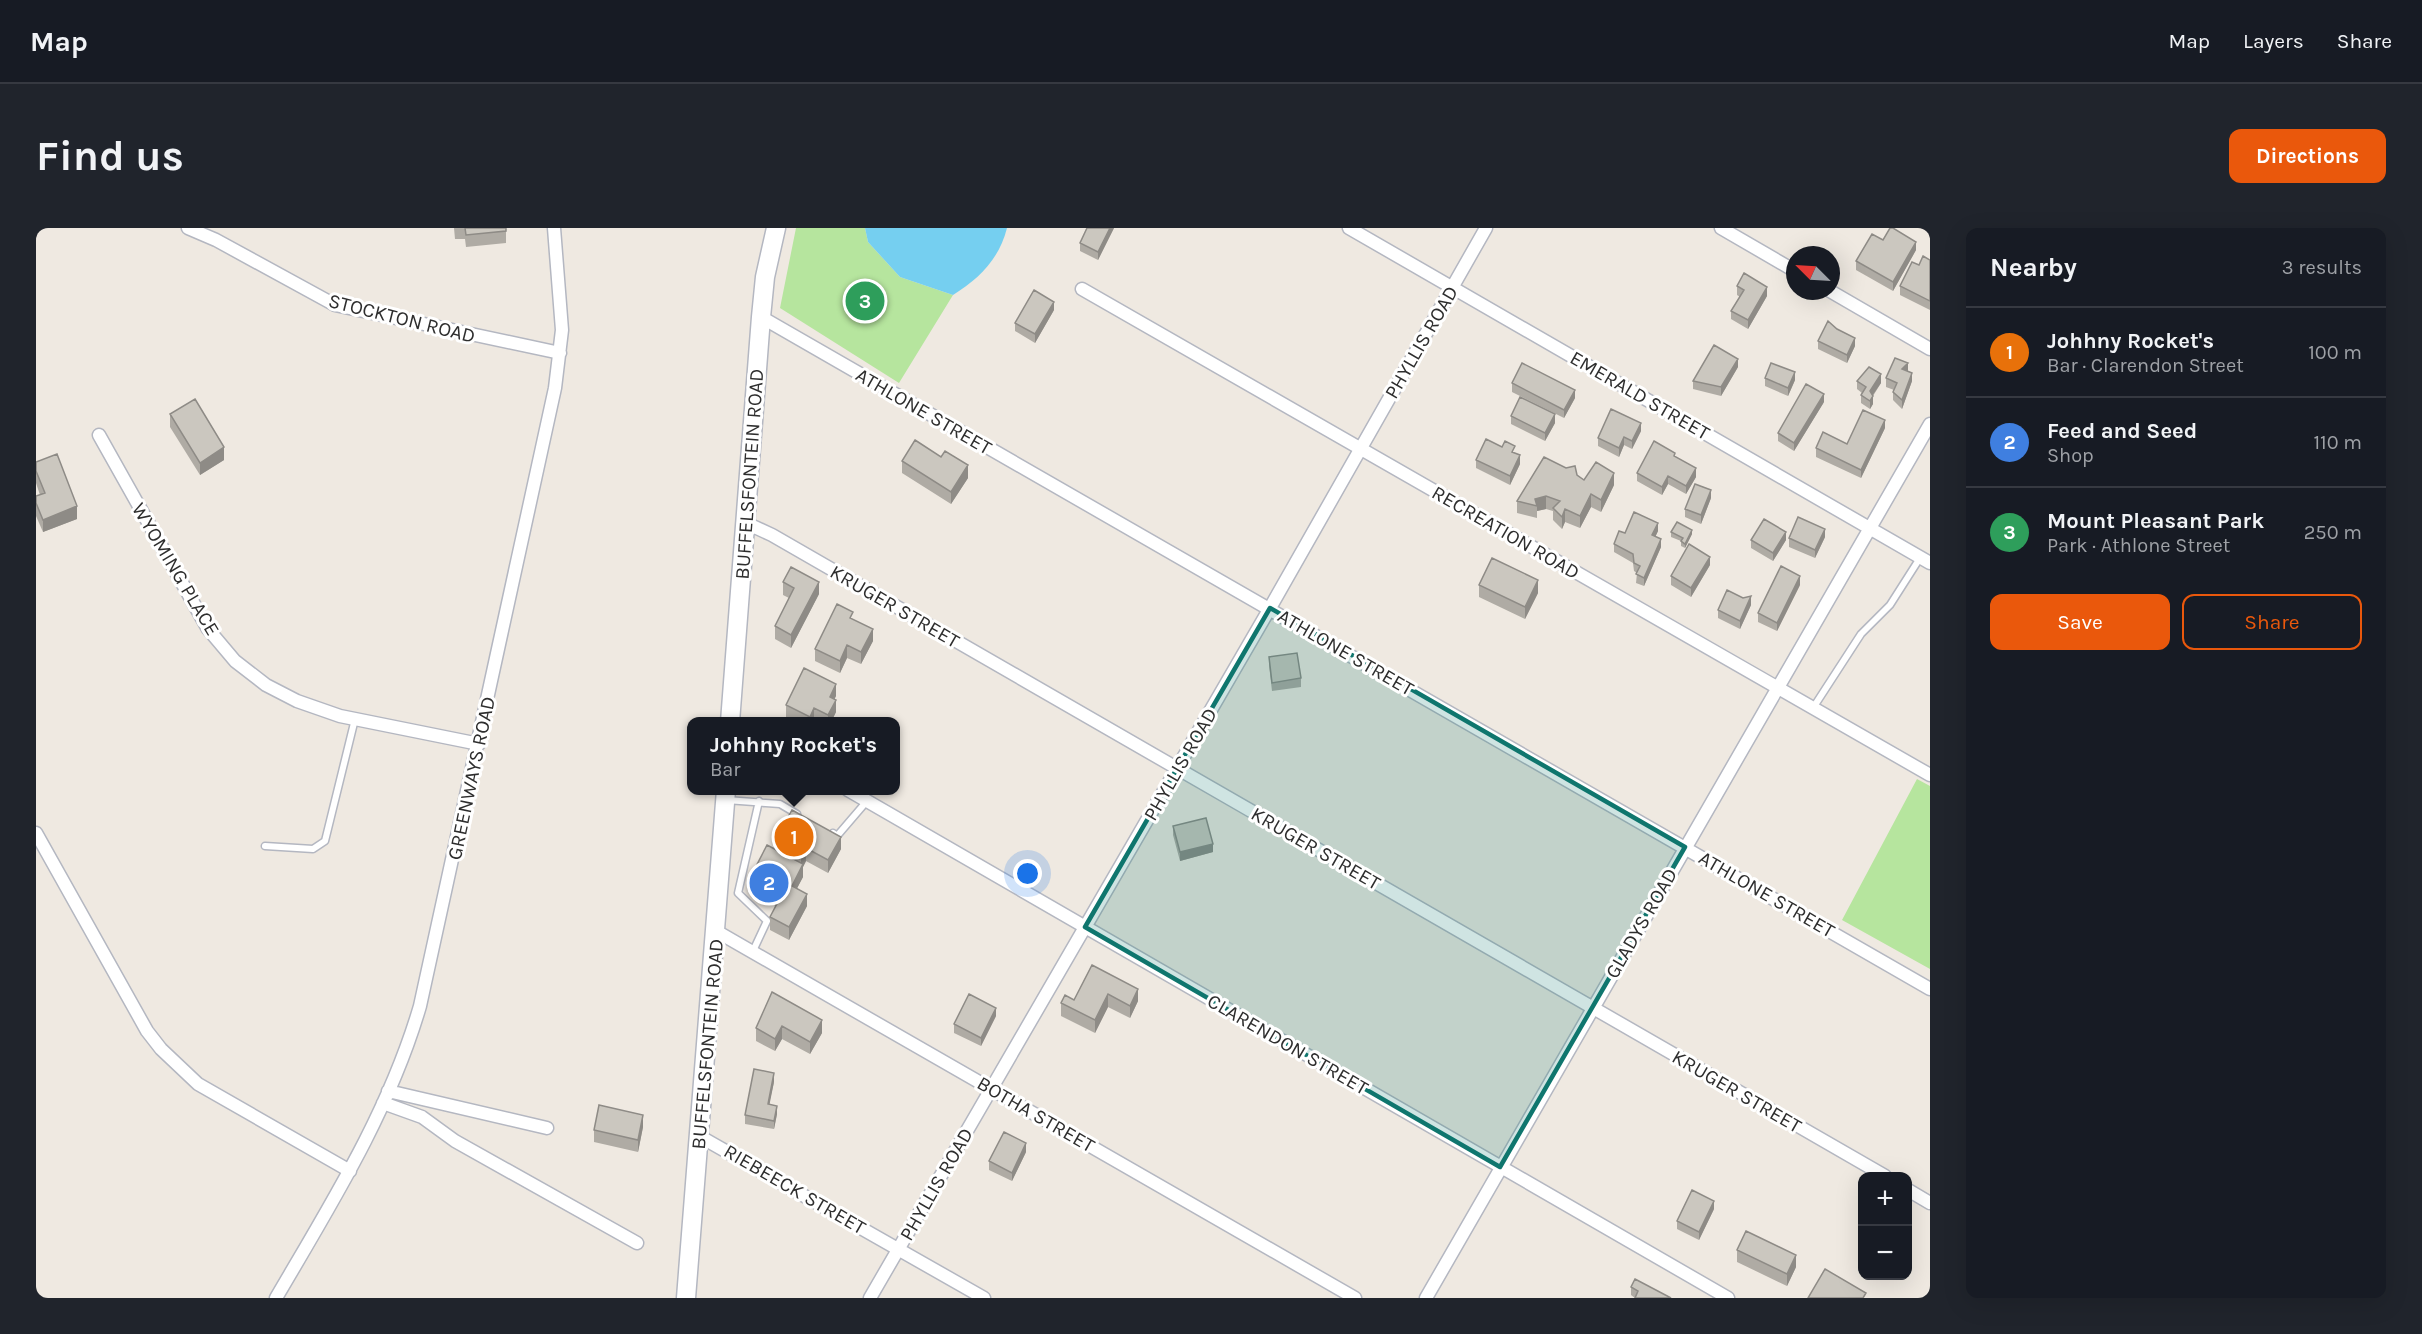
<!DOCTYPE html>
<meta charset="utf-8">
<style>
body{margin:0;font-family:Karla,sans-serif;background:#20242c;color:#f1f3f6}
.controls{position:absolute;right:18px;bottom:18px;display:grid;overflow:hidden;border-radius:12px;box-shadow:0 6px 24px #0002}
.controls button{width:54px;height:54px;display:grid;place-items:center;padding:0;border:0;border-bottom:2px solid #363941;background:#171b24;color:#f1f3f6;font:30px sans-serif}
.compass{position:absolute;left:1750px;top:18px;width:54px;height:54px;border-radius:50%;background:#171b24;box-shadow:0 6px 24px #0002;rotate:294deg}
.you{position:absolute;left:992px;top:646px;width:21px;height:21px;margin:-15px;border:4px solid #fff;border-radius:50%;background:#1a73e8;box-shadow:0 0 0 9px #1a73e833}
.badge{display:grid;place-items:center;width:39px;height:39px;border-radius:50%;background:#ea580c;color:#fff;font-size:20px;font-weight:700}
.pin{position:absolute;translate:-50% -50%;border:3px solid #fff;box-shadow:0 2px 6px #0006}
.popup{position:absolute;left:651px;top:489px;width:213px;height:78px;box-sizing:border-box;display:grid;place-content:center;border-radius:12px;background:#171b24;filter:drop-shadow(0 2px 4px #0005);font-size:20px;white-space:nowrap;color:#9ea1a6}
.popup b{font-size:22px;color:#f1f3f6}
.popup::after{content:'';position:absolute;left:50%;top:100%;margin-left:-12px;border:12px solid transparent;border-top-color:#171b24}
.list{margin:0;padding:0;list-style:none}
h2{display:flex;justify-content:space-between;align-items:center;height:78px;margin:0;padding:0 24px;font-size:26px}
h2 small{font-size:20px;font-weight:400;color:#9ea1a6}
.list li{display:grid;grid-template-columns:39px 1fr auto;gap:18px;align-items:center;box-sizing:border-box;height:90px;padding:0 24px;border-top:2px solid #363941}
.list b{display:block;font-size:22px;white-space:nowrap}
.list p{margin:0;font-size:20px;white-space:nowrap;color:#9ea1a6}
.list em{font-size:20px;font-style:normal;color:#9ea1a6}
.actions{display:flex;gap:12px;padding:18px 24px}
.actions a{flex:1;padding:14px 0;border:2px solid #ea580c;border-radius:12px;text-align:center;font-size:21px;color:#ea580c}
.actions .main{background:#ea580c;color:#fff}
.map{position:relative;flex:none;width:1894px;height:1070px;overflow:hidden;border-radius:12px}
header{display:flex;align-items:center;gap:36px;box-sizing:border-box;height:84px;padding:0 30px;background:#171b24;border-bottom:2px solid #363941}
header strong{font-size:28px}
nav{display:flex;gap:33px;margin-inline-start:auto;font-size:21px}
.intro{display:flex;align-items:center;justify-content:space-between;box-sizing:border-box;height:144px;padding:0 36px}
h1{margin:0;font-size:42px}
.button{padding:15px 27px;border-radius:12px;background:#ea580c;color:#fff;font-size:21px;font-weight:700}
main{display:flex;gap:36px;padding:0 36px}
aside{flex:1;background:#171b24;border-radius:12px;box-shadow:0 6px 24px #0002}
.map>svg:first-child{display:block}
.green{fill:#b6e59e}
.water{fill:#75cff0}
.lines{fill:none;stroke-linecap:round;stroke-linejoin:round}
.lane-casing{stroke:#b4b7c1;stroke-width:9}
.street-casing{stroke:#b4b7c1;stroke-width:15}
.secondary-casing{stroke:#b4b7c1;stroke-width:21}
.lane{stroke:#fff;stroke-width:6}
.street{stroke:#fff;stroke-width:12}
.secondary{stroke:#fff;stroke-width:18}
.wall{fill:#afaba4}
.shaded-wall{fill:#8e8b86}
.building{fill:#cbc7bf;stroke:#8e8b86;stroke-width:1.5}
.marked{fill:#0f766e;fill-opacity:0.2;stroke:#0f766e;stroke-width:4.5;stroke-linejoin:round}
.labels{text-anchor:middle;stroke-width:6;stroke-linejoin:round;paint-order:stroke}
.street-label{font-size:20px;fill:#2e2e2e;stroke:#fff}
</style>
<header>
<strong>Map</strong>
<nav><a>Map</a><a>Layers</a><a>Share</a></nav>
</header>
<div class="intro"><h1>Find us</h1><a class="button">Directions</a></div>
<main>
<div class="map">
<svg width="1894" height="1070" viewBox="0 0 1894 1070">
<rect width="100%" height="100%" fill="#efe9e1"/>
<!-- green -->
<path class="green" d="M760 0H829L832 14 864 49 917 67 863 155 744 80Z
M1881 551 1894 558V741L1806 692Z"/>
<!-- water -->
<path class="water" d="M829 0H971C963 31 944 50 917 67L864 49 832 14Z"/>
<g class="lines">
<!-- lane casing -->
<g class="lane-casing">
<path id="lane" d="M1777 480 1825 406 1854 377 1884 330
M690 572 744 576 761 586
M797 605 801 608 831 573
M229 618 277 621 289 613 319 491
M717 723 731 693 702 665 723 573"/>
</g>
<!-- street casing -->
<g class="street-casing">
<path id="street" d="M152 0 180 12 299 77 524 125
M1313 0 1894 335
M1685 0 1759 43
M1046 61 1894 547
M1794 63 1894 121
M725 89 1894 761
M63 207 172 401 199 433 230 457 261 473 304 488 443 516
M710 295 736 307 1849 948
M812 562 1692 1070
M0 605 111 803 125 821 162 856 314 943
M680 703 1319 1070
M352 863 511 900
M347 875 386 889 419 913 601 1015
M663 908 948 1070
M1872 962 1894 975
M240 1070C295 976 353 884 384 778L519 160 526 102 518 0
M834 1070 1234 380 1450 0
M1390 1070 1894 196"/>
</g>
<!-- secondary casing -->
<g class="secondary-casing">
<path id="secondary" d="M694 494 725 89 729 49 740 0
M650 1070 690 562"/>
</g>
<!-- lane -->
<use href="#lane" class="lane"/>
<!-- street -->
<use href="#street" class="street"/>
<!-- secondary -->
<use href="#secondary" class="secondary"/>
</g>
<!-- wall -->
<path class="wall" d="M418 0H470V15L430 19 429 11H419Z
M1051 0H1078L1062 32 1044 23V15Z
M1847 12 1880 22 1857 63 1820 42V33Z
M1894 32V82L1864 67V58L1883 37Z
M1701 58 1731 68 1712 101 1695 91V83L1704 69 1701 67Z
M1018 82 999 115 979 103V95Z
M1782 113 1819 118 1811 135 1782 121Z
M1702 139 1685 168 1657 161V153Z
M1872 143 1876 153 1866 181 1857 172V164L1858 162 1850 159V150Z
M1729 150 1759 152 1752 168 1729 158Z
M1821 153 1845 155 1837 168V176L1834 181 1825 175V167L1826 165 1821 161Z
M1476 155 1539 170 1528 190 1476 164Z
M1788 174 1758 223 1742 213V205Z
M134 186 188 232 164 247 134 199Z
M1475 188 1519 195 1509 213 1475 196Z
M1849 200 1825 250 1780 229V220L1811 216Z
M1605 203 1596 221 1588 217 1583 229 1562 218V210Z
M1479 225 1484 236 1474 257 1440 240V232Z
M905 229 932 250 915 276 866 245V233Z
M1639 229 1660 249 1650 266 1632 256 1626 267 1601 253V245Z
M0 234 41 291 7 304 0 288V268L4 267 0 255Z
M1541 247 1548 252 1578 257 1565 284 1555 279 1544 300 1529 294 1526 301 1517 292V283L1510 281 1501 283V290L1481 285V273Z
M1675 270 1665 296 1649 289V281Z
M1622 303 1619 309 1625 319 1608 358 1600 355 1601 345 1598 343 1597 335 1578 324V316L1589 305Z
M1635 304 1656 306 1649 320 1645 318V313L1635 309Z
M1789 309 1779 330 1753 319V310Z
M1715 312H1750L1737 333 1715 320Z
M1674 337 1655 369 1635 357V348Z
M747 354 783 366 755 420 739 411V398L753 370 747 367Z
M1443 357 1502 365 1489 391 1443 369Z
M1764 357 1741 403 1722 394V385Z
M1707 370 1715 377 1704 401 1682 390V382Z
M817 391 837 413 825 436 811 430 804 445 779 433V421Z
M1233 429 1265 450V459L1236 463 1233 437Z
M800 468 798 471 800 484 795 494H758L750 490V477Z
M1137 598 1177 624 1144 633 1137 607Z
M738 614 805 621 792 645 770 633 767 639V649L761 660 771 678 753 712 734 702V689L740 678 713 664V652L738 621Z
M1056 737 1102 773 1094 790 1072 779 1059 805 1025 788V775L1038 772Z
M736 764 786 805 774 826 746 811 739 823 720 813V800Z
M960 788 945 818 918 805V796Z
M738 854 733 876 741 886 738 901 709 896V887Z
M607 899 602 924 558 914V902Z
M990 924 976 953 953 942V933Z
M1678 981 1663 1012 1641 1001V993Z
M1701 1022 1760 1039 1751 1058 1701 1034Z
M1595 1059 1635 1070H1599L1595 1067Z"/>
<!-- shaded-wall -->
<path class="shaded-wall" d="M1074 0H1078L1062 32V24Z
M1880 14V22L1857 63V54Z
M1731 59V68L1712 101V92Z
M1018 74V82L999 115V106Z
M1819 110V118L1811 135V127Z
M1702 131V139L1685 168V159Z
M1872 135V144L1866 141Z
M1759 144V152L1752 168V160Z
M1876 145V153L1866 181V172Z
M1845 146V155L1834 171V163Z
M1539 162V170L1528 190V182Z
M1788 166V174L1758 223V215Z
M1837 168V176L1834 181V173Z
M1519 186V195L1509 213V205Z
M1849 192V200L1825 250V242Z
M1605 195V203L1596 221V213Z
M1588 209V217L1583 229V220Z
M188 219V232L164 247V235Z
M1484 227V236L1474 257V248Z
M932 237V250L915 276V264Z
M1660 240V249L1650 266V258Z
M1578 245V257L1565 284V272Z
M1632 248V256L1626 267V259Z
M1675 262V270L1665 296V287Z
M1555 266V279L1544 300V288Z
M1510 268V281L1501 283V278L1499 271Z
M41 278V291L7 304V292Z
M1529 281V294L1526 301V289Z
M1622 295V303L1616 316V307Z
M1789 301V309L1779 330V322Z
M1656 302V306L1649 320V316Z
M1750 304V312L1737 333V325Z
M1625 311V319L1608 358V350Z
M1674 329V337L1655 369V360Z
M1764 348V357L1741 403V395Z
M1502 352V365L1489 391V379Z
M783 354V366L755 420V407Z
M1715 368V377L1704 401V393Z
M837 401V413L825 436V424Z
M811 417V430L804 445V433Z
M800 456V468L794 481V469Z
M800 472V484L795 494H792V487Z
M778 480V493L774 494V489Z
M805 609V621L792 645V632Z
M1177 616V624L1144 633V624Z
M770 620V633L767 639V649L756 670V658L765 639V629Z
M771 666V678L753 712V699Z
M1102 761V773L1094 790V778Z
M1072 766V779L1059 805V792Z
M960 780V788L945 818V810Z
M786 792V805L774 826V814Z
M746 798V811L739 823V811Z
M738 845V854L732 884V876Z
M741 878V886L738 901V893Z
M607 887V899L602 924V912Z
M990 915V924L976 953V945Z
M1678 973V981L1663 1012V1004Z
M1760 1027V1039L1751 1058V1046Z"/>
<!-- building -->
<path class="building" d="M429 0H470V3L430 7Z
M1051 0H1074L1062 24 1044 15Z
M1854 0H1857L1880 14 1857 54 1820 33 1836 6 1847 12Z
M1887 28 1894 32V73L1864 58 1876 34 1883 37Z
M1708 45 1731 59 1712 92 1695 83 1708 62 1701 58Z
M998 62 1018 74 999 106 979 95Z
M1792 93 1801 101 1819 110 1811 127 1782 113Z
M1678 117 1702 131 1685 159 1657 153Z
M1859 130 1872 135 1866 141 1876 145 1866 172 1857 164 1861 155 1850 150Z
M1486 135 1539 162 1528 182 1476 155Z
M1735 135 1759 144 1752 160 1729 150Z
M1833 139 1845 146 1834 163 1837 168 1834 173 1825 167 1830 159 1821 153Z
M1770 156 1788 166 1758 215 1742 205Z
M1484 169 1519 186 1509 205 1475 188Z
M159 171 188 219 164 235 134 186Z
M1575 181 1605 195 1596 213 1588 209 1583 220 1562 210Z
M1827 182 1849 192 1825 242 1780 220 1787 204 1811 216Z
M1450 211 1466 219 1469 213 1479 218 1476 224 1484 227 1474 248 1440 232Z
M879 212 905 229 909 223 932 237 915 264 866 233Z
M1618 213 1639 225 1638 228 1660 240 1650 258 1632 248 1626 259 1601 245Z
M21 226 41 278 7 292 0 275V268L9 265 0 243V234Z
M1508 229 1530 240 1539 238 1541 247 1548 252 1560 234 1578 245 1565 272 1555 266 1544 288 1529 281 1526 289 1517 280 1524 273 1510 268 1499 271 1501 278 1481 273Z
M1659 256 1675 262 1665 287 1649 281Z
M1598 284 1622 295 1616 307 1625 311 1608 350 1600 346 1604 338 1598 335 1597 326 1578 316 1583 303 1589 305Z
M1762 289 1789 301 1779 322 1753 310Z
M1728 291 1750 304 1737 325 1715 312Z
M1641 294 1656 302 1649 316 1645 313 1647 310 1635 304Z
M1653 316 1674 329 1655 360 1635 348Z
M1456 330 1502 352 1489 379 1443 357Z
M1745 338 1764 348 1741 395 1722 385Z
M755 339 783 354 755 407 739 398 758 360 747 354Z
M1691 362 1707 370 1715 368 1704 393 1682 382Z
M801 376 817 384 814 390 837 401 825 424 811 417 804 433 779 421Z
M1261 425 1265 450 1236 455 1233 429Z
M768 440 800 456 794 469 800 472 792 487 778 480 774 489 750 477Z
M756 582 805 609 792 632 770 620 765 629 738 614Z
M1170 590 1177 616 1144 624 1137 598Z
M731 617 767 636 756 658 771 666 753 699 734 689 745 668 713 652Z
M1056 737 1102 761 1094 778 1072 766 1059 792 1025 775 1029 767 1038 772Z
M736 764 786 792 774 814 746 798 739 811 720 800Z
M933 766 960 780 945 810 918 796Z
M718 841 738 845 732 876 741 878 738 893 709 887Z
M563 877 607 887 602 912 558 902Z
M968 904 990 915 976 945 953 933Z
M1656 962 1678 973 1663 1004 1641 993Z
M1710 1003 1760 1027 1751 1046 1701 1022Z
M1789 1041 1830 1065 1827 1070H1772Z
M1599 1051 1635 1070H1599L1602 1063 1595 1059Z"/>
<!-- marked area -->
<path class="marked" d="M1234 380 1649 619 1464 939 1049 699Z"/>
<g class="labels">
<!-- street labels -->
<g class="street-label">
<text transform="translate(366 90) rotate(14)" y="7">STOCKTON ROAD</text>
<text transform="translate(1385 114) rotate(-60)" y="7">PHYLLIS ROAD</text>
<text transform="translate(1604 167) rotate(30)" y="7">EMERALD STREET</text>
<text transform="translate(888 183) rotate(30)" y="7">ATHLONE STREET</text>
<text transform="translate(713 246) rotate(-86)" y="7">BUFFELSFONTEIN ROAD</text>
<text transform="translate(1470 304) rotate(30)" y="7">RECREATION ROAD</text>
<text transform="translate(140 341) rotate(59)" y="7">WYOMING PLACE</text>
<text transform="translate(859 378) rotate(30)" y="7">KRUGER STREET</text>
<text transform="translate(1310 424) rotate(30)" y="7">ATHLONE STREET</text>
<text transform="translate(1144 536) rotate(-60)" y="7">PHYLLIS ROAD</text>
<text transform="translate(435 550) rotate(-78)" y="7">GREENWAYS ROAD</text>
<text transform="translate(1280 620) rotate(30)" y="7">KRUGER STREET</text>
<text transform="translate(1731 666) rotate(30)" y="7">ATHLONE STREET</text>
<text transform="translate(1605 695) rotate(-60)" y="7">GLADYS ROAD</text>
<text transform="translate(671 816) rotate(-85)" y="7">BUFFELSFONTEIN ROAD</text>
<text transform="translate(1252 816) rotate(30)" y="7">CLARENDON STREET</text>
<text transform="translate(1701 863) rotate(30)" y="7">KRUGER STREET</text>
<text transform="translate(1000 886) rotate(30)" y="7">BOTHA STREET</text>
<text transform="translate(900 956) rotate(-60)" y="7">PHYLLIS ROAD</text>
<text transform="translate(759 961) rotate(30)" y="7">RIEBEECK STREET</text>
</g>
</g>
</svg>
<div class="controls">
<button>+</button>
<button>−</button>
</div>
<svg class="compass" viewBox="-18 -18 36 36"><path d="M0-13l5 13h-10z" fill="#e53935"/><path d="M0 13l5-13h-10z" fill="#9ea1a6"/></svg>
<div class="you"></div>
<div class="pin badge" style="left:758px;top:609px;background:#e8710a">1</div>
<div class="popup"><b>Johhny Rocket's</b>Bar</div>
<div class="pin badge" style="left:733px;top:655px;background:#3f7fe0">2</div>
<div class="pin badge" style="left:829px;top:73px;background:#2e9e5b">3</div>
</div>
<aside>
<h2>Nearby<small>3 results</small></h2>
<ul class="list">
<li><span class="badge" style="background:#e8710a">1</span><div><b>Johhny Rocket's</b><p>Bar · Clarendon Street</p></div><em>100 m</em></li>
<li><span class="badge" style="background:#3f7fe0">2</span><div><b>Feed and Seed</b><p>Shop</p></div><em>110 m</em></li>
<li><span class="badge" style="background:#2e9e5b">3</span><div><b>Mount Pleasant Park</b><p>Park · Athlone Street</p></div><em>250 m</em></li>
</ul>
<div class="actions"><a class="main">Save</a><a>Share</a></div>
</aside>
</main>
